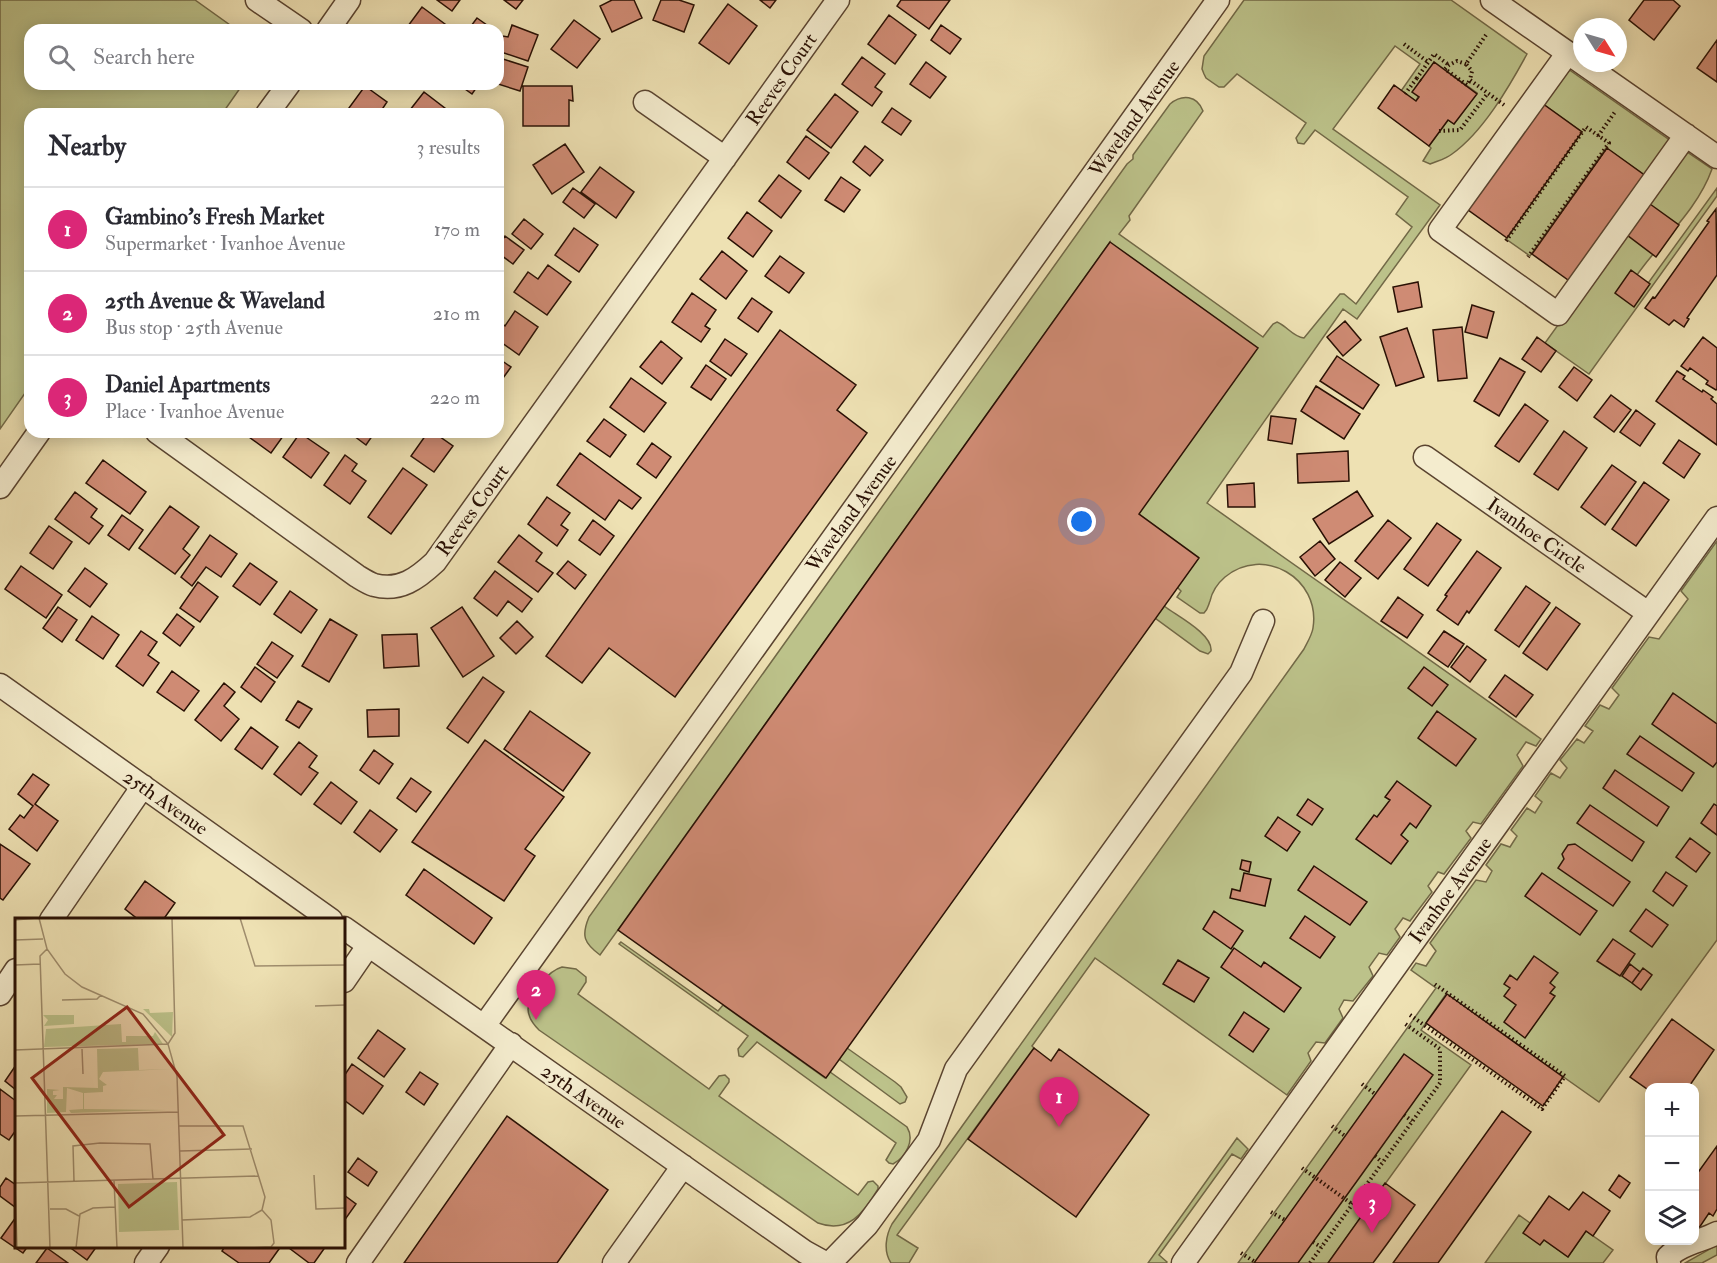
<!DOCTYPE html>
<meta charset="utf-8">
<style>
body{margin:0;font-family:"IM FELL Double Pica",serif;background:#f7f7f7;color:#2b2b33}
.controls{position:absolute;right:18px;bottom:18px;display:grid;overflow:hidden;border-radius:12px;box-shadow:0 3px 15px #0003}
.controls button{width:54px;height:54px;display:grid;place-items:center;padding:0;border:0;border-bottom:2px solid #e1e1e2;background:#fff;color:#2b2b33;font:30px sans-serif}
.compass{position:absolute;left:1573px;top:18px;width:54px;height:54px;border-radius:50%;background:#fff;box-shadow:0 3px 15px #0003;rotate:127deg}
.you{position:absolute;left:1082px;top:522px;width:21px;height:21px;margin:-15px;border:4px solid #fff;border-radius:50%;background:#1a73e8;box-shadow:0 0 0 9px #1a73e833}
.badge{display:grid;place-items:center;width:39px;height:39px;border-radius:50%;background:#db2777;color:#fff;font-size:20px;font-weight:700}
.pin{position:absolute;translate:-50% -50px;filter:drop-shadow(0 2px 3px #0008)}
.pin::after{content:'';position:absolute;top:32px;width:21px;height:18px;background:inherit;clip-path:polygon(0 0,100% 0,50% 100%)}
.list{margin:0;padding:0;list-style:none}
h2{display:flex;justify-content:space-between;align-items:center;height:78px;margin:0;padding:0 24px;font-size:26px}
h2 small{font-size:20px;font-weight:400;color:#7c7c81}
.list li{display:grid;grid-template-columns:39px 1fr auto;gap:18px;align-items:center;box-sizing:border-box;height:84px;padding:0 24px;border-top:2px solid #e1e1e2}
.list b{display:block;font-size:22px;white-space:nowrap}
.list p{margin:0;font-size:20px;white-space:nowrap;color:#7c7c81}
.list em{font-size:20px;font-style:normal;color:#7c7c81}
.icon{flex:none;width:33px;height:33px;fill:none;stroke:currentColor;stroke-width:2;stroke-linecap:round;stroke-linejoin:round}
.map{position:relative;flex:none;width:1717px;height:1263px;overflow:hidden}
.search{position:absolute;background:#fff;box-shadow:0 3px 15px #0003;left:24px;top:24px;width:480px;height:66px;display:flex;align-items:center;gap:15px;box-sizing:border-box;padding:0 21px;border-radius:18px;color:#7c7c81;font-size:22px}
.panel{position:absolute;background:#fff;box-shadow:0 3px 15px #0003;left:24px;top:108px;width:480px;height:330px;border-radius:18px}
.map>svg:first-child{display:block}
.green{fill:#bcc28a;stroke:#726947;stroke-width:1.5}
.building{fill:#cf8b74;stroke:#291004;stroke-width:1.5}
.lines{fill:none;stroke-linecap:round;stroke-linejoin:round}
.minor-casing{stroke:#5a4430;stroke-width:25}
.path{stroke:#291004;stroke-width:4;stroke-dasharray:1.5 3;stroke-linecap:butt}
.minor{stroke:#f4ecce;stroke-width:22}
.labels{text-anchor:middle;stroke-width:6;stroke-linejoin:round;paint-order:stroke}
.street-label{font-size:20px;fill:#291004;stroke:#f4ecce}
.inset-road{fill:none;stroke:#9f8d6d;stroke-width:1.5}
.view{fill:#8f2418;fill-opacity:0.15;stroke:#8f2418;stroke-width:3}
.inset-edge{fill:none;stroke:#291004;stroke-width:3}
</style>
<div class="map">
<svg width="1717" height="1263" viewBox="0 0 1717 1263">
<rect width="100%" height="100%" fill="#eee1b3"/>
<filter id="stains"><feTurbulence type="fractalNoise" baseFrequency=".00333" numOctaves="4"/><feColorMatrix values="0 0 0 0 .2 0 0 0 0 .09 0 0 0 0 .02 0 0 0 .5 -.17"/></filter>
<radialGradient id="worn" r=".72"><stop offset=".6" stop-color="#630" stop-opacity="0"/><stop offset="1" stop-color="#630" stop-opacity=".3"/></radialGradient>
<!-- green -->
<path class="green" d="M0 0H195L237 30H30V84H243L222 114H30V386L0 429Z
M1244 0H1451L1527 54C1509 87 1483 132 1452 154 1446 159 1437 161 1430 164L1423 161 1431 148 1429 146 1448 120 1454 124 1477 93 1434 62 1416 101 1401 91 1420 64 1395 46 1333 129 1440 205 1357 319 1343 309 1207 503C1318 582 1430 659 1541 739L1536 746 1526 742 1517 755 1523 766 1481 824 1473 822 1466 831 1471 838 1444 874 1438 872 1428 886 1432 892 1410 921 1403 918 1395 929 1400 937 1387 955 1379 953 1369 967 1373 976 1353 1001 1344 1000 1339 1009 1343 1018 1325 1043 1316 1042 1308 1053 1311 1061 1287 1095 1095 958 1032 1046 1034 1048 897 1235 918 1248 909 1263H891C883 1251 886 1235 892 1224L1304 649C1307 643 1312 635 1313 628 1321 578 1263 545 1225 577 1218 583 1212 592 1210 601 1208 606 1208 609 1204 613H1200L1177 597 1181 591 1177 587 1198 557 1139 514 1110 242 600 955C584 943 581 936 589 917L1127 164 1133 159V155L1170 104C1182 94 1197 95 1203 111L1129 216 1130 220 1119 234 1263 337 1273 324 1277 322C1287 326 1293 337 1304 338L1340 294H1344L1356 304 1412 227 1396 214 1408 197 1315 130 1304 144 1298 143 1296 138 1306 123 1237 74 1224 87H1219L1206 78 1204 74 1202 69 1204 56Z
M1568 69 1671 141 1650 179 1606 148 1530 256 1506 239 1582 132 1539 101Z
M1687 152 1712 169C1700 203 1673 230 1650 258 1640 270 1631 283 1622 296L1633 304 1717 188V196L1589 374 1545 343 1671 168Z
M1717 541V940L1599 1102 1446 994 1421 1030 1471 1065 1328 1263H1238L1436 988 1411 970 1416 963 1426 966 1436 951 1430 943 1476 880 1486 882 1492 871 1486 865 1501 844 1510 847 1517 836 1511 830 1527 808 1535 813 1542 802 1535 796 1551 773 1560 778 1567 768 1560 760 1577 739 1584 743 1593 731 1585 726 1600 705 1609 709 1619 695 1612 688 1649 637 1659 639 1688 599 1681 591Z
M1164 606C1177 616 1213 634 1211 651L1208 654 1200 651 1155 618Z
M621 942 718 1011 723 1005 825 1078 830 1072 907 1127C915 1140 906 1157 893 1164L889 1163 886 1160 896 1143 757 1042 743 1057 739 1056 738 1049 748 1036 619 944Z
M562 967 576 969 586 977V982L578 994 709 1089 719 1076 725 1075 729 1079V1082L719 1096 858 1195 868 1182 873 1181 878 1186V1189C864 1213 848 1234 818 1223L539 1030C533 1024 528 1017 528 1009 529 994 548 971 562 967Z
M847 1048 895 1082 901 1087 907 1097 905 1102 900 1104 839 1059Z
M1237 1138 1248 1149 1241 1159 1232 1154 1159 1255 1167 1262 1166 1263H1148Z
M1519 1215 1530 1223 1544 1240 1568 1257 1586 1231 1613 1250 1603 1263H1485Z
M1717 1245V1255L1702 1263H1685Z"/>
<!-- building -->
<path class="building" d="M437 0H460L452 11Z
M504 0H523L516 9Z
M612 0H634L642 18 612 32 600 6Z
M661 0H679L694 5 684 32 653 20Z
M760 0H776L770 8Z
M901 0H950L929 29 897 6Z
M1644 0H1673L1680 6 1654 40 1629 20Z
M728 4 757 26 729 64 699 43Z
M422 7 453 30H405Z
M889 15 916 35 895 64 868 44Z
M477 18 494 30H468Z
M574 20 600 39 577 68 551 49Z
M512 25 538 35 528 61 498 51 503 36 508 37Z
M941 25 961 39 950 54 931 40Z
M1717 40V82L1697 68Z
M862 57 885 74 875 87 882 92 872 106 842 84Z
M503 59 528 67 520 91 498 84V73Z
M926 62 946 77 930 98 910 84Z
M1434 62 1477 94 1454 124 1448 120 1429 146 1378 108 1394 85 1416 101 1419 97 1412 92Z
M458 84H479L472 94Z
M365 86 387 102 379 114H349L346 112Z
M523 86H572L573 101 569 100V126H523Z
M424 92 446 109 442 114H415L410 110Z
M835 94 858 112 831 148 807 130Z
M1539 101 1582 132 1507 238 1464 207Z
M892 108 911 121 901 135 882 122Z
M806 136 829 153 809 179 787 162Z
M565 144 584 172 552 194 533 165Z
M865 146 883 160 870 176 853 162Z
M1607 148 1650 179 1575 285 1532 254Z
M600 167 634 192 616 218 581 192Z
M779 175 801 191 781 218 759 201Z
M841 177 860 190 844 212 825 200Z
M573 188 595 204 584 218 563 202Z
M1650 204 1679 225 1656 257 1627 235Z
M1716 209 1717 275 1687 318 1689 319 1684 327 1674 320 1669 325 1645 308 1653 297 1655 298 1709 222 1707 221Z
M747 212 772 231 753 257 728 238Z
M524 219 543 234 531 249 512 234Z
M574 228 598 245 579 272 555 255Z
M505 236 524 250 513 264 498 253V246Z
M1110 242 1258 348 1139 514 1199 558 826 1078 618 930Z
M722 251 747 271 726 299 700 279Z
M780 256 804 273 789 293 765 276Z
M548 265 571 282 547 315 514 292 528 272 538 279Z
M1631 270 1650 284 1634 307 1615 293Z
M1418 282 1422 307 1398 312 1393 287Z
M692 293 716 310 705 326 710 329 701 342 672 322Z
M752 298 772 312 758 332 738 318Z
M1472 305 1494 312 1487 338 1465 332Z
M515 311 538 327 519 355 498 340V320L505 326Z
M1345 321 1361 340 1343 356 1327 337Z
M1462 327 1467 378 1438 381 1433 330Z
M1407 328 1424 377 1396 386 1380 337Z
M780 330 856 385 837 410 867 433 675 697 609 648 582 683 546 656Z
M1537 337 1556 351 1541 372 1522 359Z
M1703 337 1717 348V389L1716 390 1706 384 1708 381 1690 368 1688 371 1681 366Z
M725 339 747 354 731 376 710 361Z
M661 341 682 358 662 384 640 367Z
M1337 356 1379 385 1363 409 1320 381Z
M498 358 511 367 498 385Z
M1500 358 1525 372 1499 416 1474 401Z
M706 365 726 379 711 400 691 387Z
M1574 367 1592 380 1577 401 1559 387Z
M1677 371 1685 376 1683 379 1702 392 1703 390 1713 397 1711 399 1717 404V445L1656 401Z
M631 378 666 403 644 432 610 407Z
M1316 386 1360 414 1344 439 1301 411Z
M1611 395 1631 410 1614 432 1594 417Z
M1525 404 1548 421 1519 462 1495 446Z
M1636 410 1655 424 1640 446 1620 432Z
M1271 416 1296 419 1292 444 1268 440Z
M604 419 626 435 610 457 587 441Z
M1564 431 1587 448 1558 490 1534 474Z
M242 432H286L271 453Z
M351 432H375L366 445 350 433Z
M428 432H433L453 446 434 472 411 456Z
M300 433 329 453 311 478 283 457Z
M1679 440 1700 454 1684 478 1663 463Z
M652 443 671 457 656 478 637 464Z
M1348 451 1349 481 1298 483 1297 454Z
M580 453 641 498 632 509 619 500 605 520 557 485Z
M345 455 357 464 352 471 366 481 350 504 324 485Z
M103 460 146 492 130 514 86 483Z
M1612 465 1636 482 1605 525 1581 507Z
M403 468 427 485 391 534 368 517Z
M1644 482 1669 500 1636 546 1612 529Z
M1254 483 1255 507H1228L1227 485Z
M1357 491 1373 516 1329 544 1313 519Z
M75 492 97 509 91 517 103 526 89 544 55 519Z
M547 497 570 513 561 525 568 530 557 546 528 524Z
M170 506 199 527 183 549 190 555 175 574 139 548Z
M122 515 143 530 129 550 108 535Z
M593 520 614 536 600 555 579 540Z
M1388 520 1411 538 1378 579 1355 561Z
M1437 523 1461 540 1428 586 1404 569Z
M49 526 72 542 53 569 30 553Z
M210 535 237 554 221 577 206 567 192 586 181 577Z
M519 535 542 553 536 561 553 573 538 592 498 562Z
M1320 541 1335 559 1315 576 1300 557Z
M1477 551 1501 568 1469 613 1467 611 1458 625 1437 610 1447 596 1445 595Z
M568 561 586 575 575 589 557 574Z
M1340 562 1361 578 1345 597 1325 580Z
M250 563 277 582 260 605 233 586Z
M21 566 62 595 46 618 5 589Z
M85 568 107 584 90 607 68 591Z
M495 571 532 599 522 612 508 601 497 616 474 598Z
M198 582 218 597 200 622 180 608Z
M1526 586 1550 603 1519 647 1495 630Z
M290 591 317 610 301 633 274 614Z
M1398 597 1423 615 1407 638 1381 621Z
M58 607 77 620 62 642 43 628Z
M462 607 494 656 463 677 431 628Z
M1556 607 1580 624 1547 670 1523 653Z
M177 614 194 627 180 646 163 633Z
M92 616 119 635 103 659 76 640Z
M330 619 357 635 329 682 302 666Z
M517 621 533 637 516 654 500 638Z
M141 631 157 642 148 655 159 663 143 686 116 666Z
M1444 631 1464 644 1448 667 1428 653Z
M417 634 419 666 384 668 382 635Z
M272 642 293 656 277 678 257 664Z
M1467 646 1486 660 1470 682 1451 667Z
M255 667 275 682 261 702 241 687Z
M1424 667 1448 685 1432 706 1408 688Z
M172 671 199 691 184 711 157 692Z
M1505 675 1533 695 1516 717 1489 697Z
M483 677 504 692 468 743 447 728Z
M224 683 235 692 224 706 239 719 221 741 195 720Z
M1673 693 1717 724V762L1713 767 1652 724Z
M298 701 312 709 299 728 286 720Z
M399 709V736L368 737 367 710Z
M530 711 590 753 563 791 504 749Z
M1437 711 1476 739 1456 766 1418 738Z
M251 727 278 747 262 769 235 749Z
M1640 736 1694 773 1682 791 1627 754Z
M485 740 564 797 525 849 535 856 504 901 412 842Z
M299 742 317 756 309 767 318 773 301 795 274 774Z
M374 750 393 764 379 784 360 770Z
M1615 770 1669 807 1657 826 1603 788Z
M33 774 49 785 35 804 58 821 37 851 9 829 20 815 24 818 33 806 18 794Z
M411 778 431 792 416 812 397 798Z
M1397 781 1431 806 1416 828 1410 823 1401 835 1408 841 1391 864 1356 839 1374 815 1377 817 1390 800 1385 797Z
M331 782 357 802 341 824 314 804Z
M1308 799 1323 809 1312 825 1297 815Z
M1714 804 1717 806V835L1701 823Z
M1590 805 1644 842 1632 861 1577 823Z
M370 810 397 830 380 852 354 832Z
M1278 817 1300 832 1287 851 1265 836Z
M1690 838 1710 853 1696 872 1676 857Z
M0 844 30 864 3 900 0 898Z
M1575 844 1630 882 1613 906 1558 868 1564 859 1562 854 1568 845Z
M1242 860 1251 862 1249 872 1240 869Z
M1314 866 1367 902 1350 925 1298 890Z
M424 869 492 918 474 944 406 895Z
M1666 872 1687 886 1673 906 1653 891Z
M1244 873 1271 879 1265 906 1230 898 1232 889 1240 891Z
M1542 873 1597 911 1580 935 1525 896Z
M145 881 175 903 163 920H139L125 909Z
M1646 909 1668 925 1652 947 1630 931Z
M1214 911 1243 931 1231 949 1203 929Z
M1305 916 1335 937 1320 958 1290 938Z
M1613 939 1635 954 1620 976 1597 961Z
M1234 948 1261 967 1264 962 1301 988 1284 1012 1221 967Z
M1534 956 1558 973 1550 983 1555 987 1550 993 1555 996 1525 1038 1504 1022 1516 1005 1504 996 1510 988 1504 984 1510 975 1517 980Z
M1178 960 1209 978 1194 1002 1163 984Z
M1630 964 1640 972 1632 983 1622 976Z
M1643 968 1652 975 1641 990 1632 983Z
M1447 994 1563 1077 1543 1106 1426 1023Z
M1244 1012 1269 1029 1253 1052 1229 1035Z
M1672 1019 1714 1050 1688 1088H1650V1091L1630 1077Z
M378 1030 405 1049 384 1077 358 1058Z
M1034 1048 1051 1061 1059 1049 1149 1115 1076 1217 968 1139Z
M1404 1054 1433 1075 1375 1156 1298 1263H1254Z
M352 1064 383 1086 363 1114 344 1100V1076Z
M16 1065V1090L5 1081Z
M420 1072 438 1084 424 1105 406 1092Z
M0 1089 16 1101V1130L9 1140 0 1134Z
M1502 1111 1531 1132 1482 1201 1438 1263H1393Z
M507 1116 608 1190 557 1263H404Z
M1717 1146V1209L1713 1216 1709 1213 1697 1231 1694 1229V1178Z
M358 1158 377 1172 368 1186 348 1172Z
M1619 1175 1630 1183 1620 1198 1609 1190Z
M6 1178 16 1185V1205L15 1207 0 1196V1187Z
M1385 1183 1415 1205 1387 1244 1373 1263H1328Z
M1583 1192 1610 1211 1593 1236 1586 1231 1568 1257 1544 1240 1540 1245 1523 1233 1549 1196 1569 1210Z
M344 1195 356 1204 344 1221Z
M16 1217V1246H28L23 1253 1 1238Z
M68 1246H97L87 1260Z
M225 1246H276L279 1249 269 1263H239L222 1251Z
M291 1246H326L314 1263H309L289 1248Z
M47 1248 68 1263H36Z"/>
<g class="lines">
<!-- minor casing -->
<g class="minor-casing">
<path id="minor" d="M257 0 301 30
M1492 0 1717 157
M328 30 349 0
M1567 54 1440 230 1558 314 1686 135
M645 102 725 158
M267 114 289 84
M157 432 357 576C362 579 368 583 374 585 400 592 418 578 435 562L838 0
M1425 457 1648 613
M0 487 39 432
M0 685 331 920
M51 920 143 786
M344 928 805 1252 825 1263
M344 981 368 946
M0 994 16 970
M484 1026 1218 0
M146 1263 158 1246
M358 1263 511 1044
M614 1263 683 1166
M830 1263 867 1225 929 1140 956 1069 1241 673 1263 621
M1183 1263 1717 518
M1669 1263 1668 1257C1680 1244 1702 1241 1717 1233"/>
</g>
<!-- path -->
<path class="path" d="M1486 35 1466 64 1472 71 1470 80 1504 105
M1404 44 1428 62
M1466 64 1457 61 1449 65 1445 69 1467 85 1470 80
M1421 81 1417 78 1434 54 1449 65
M1405 94 1417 78
M1439 131 1460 130 1488 93
M1598 136 1615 112
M1506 241 1586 127 1609 143 1528 257
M1410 1015 1542 1109 1565 1076 1433 983
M1362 1084 1375 1094
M1404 1115 1412 1121
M1332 1126 1345 1136
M1375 1156 1382 1162
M1302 1168 1352 1204
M1271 1212 1285 1220
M1313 1242 1321 1247
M1241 1253 1255 1262
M1310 1263 1440 1083V1049L1404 1023"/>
<!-- minor -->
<use href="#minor" class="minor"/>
</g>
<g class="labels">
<!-- street labels -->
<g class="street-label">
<text transform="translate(781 79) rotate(-55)" y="7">Reeves Court</text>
<text transform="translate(1134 118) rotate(-54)" y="7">Waveland Avenue</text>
<text transform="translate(472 510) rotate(-54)" y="7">Reeves Court</text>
<text transform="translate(851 513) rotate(-54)" y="7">Waveland Avenue</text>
<text transform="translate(1537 535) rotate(35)" y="7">Ivanhoe Circle</text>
<text transform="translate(166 802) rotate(35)" y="7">25th Avenue</text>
<text transform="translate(1450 890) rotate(-54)" y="7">Ivanhoe Avenue</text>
<text transform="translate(584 1096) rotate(35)" y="7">25th Avenue</text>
</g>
</g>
<!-- overview -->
<g transform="translate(15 918)">
<rect width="330" height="330" fill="#eee1b3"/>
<path d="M128 91H134L135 95 158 94 157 119ZM28 97H59V106L29 108 33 102ZM106 106 107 124H111V118H138L140 114 148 126 29 129 31 111ZM123 130 124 152 158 151 88 154 84 161 92 167 88 168V174L69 175V191L151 192 56 195 54 192 68 191V175L52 170 51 194 32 195V171L45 172 38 173V177H42L39 181H48V169L83 170 82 131ZM162 264 164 312 104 314 103 266Z" fill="#bcc28a"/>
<path class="inset-road" d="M24 0 32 31 50 56 67 69 128 96 153 126 162 158 168 330M225 0 240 48 330 47M0 2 22 0M0 22 28 21M32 31 25 38 35 330M0 47 25 46M47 82 82 81 86 77M300 88 330 87M67 131 68 156M0 132 153 126 160 115 157 0M0 198 163 194M164 208H228L250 279 247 292M165 233 237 231M299 257 301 291 330 290M99 262 102 330M59 263 58 228 85 225 135 226 138 261M0 265 244 258M0 265 2 330M35 291H51L64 298M167 302 235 299 247 292M61 330 65 296 78 290 100 289M233 330 256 329 259 325 256 302 247 292"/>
<path class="view" d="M112 89 209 217 114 289 17 160Z"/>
<rect width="330" height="330" class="inset-edge"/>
</g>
<rect width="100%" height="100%" filter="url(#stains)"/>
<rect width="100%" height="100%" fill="url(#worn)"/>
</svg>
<div class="controls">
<button>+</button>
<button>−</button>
<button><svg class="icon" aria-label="layers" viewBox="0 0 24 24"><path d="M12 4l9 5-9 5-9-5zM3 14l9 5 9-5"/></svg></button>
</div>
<svg class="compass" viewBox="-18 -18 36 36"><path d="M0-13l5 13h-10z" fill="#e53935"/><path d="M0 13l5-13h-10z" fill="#7c7c81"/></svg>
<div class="you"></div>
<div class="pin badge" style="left:1059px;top:1127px">1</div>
<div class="pin badge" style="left:536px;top:1020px">2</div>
<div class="pin badge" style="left:1372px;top:1233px">3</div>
<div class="search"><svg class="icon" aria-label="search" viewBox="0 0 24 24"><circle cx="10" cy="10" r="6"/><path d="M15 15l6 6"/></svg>Search here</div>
<section class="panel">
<h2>Nearby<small>3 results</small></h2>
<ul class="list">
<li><span class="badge">1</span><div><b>Gambino's Fresh Market</b><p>Supermarket · Ivanhoe Avenue</p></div><em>170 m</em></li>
<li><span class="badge">2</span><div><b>25th Avenue &amp; Waveland</b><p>Bus stop · 25th Avenue</p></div><em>210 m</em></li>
<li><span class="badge">3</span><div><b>Daniel Apartments</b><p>Place · Ivanhoe Avenue</p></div><em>220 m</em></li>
</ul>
</section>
</div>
